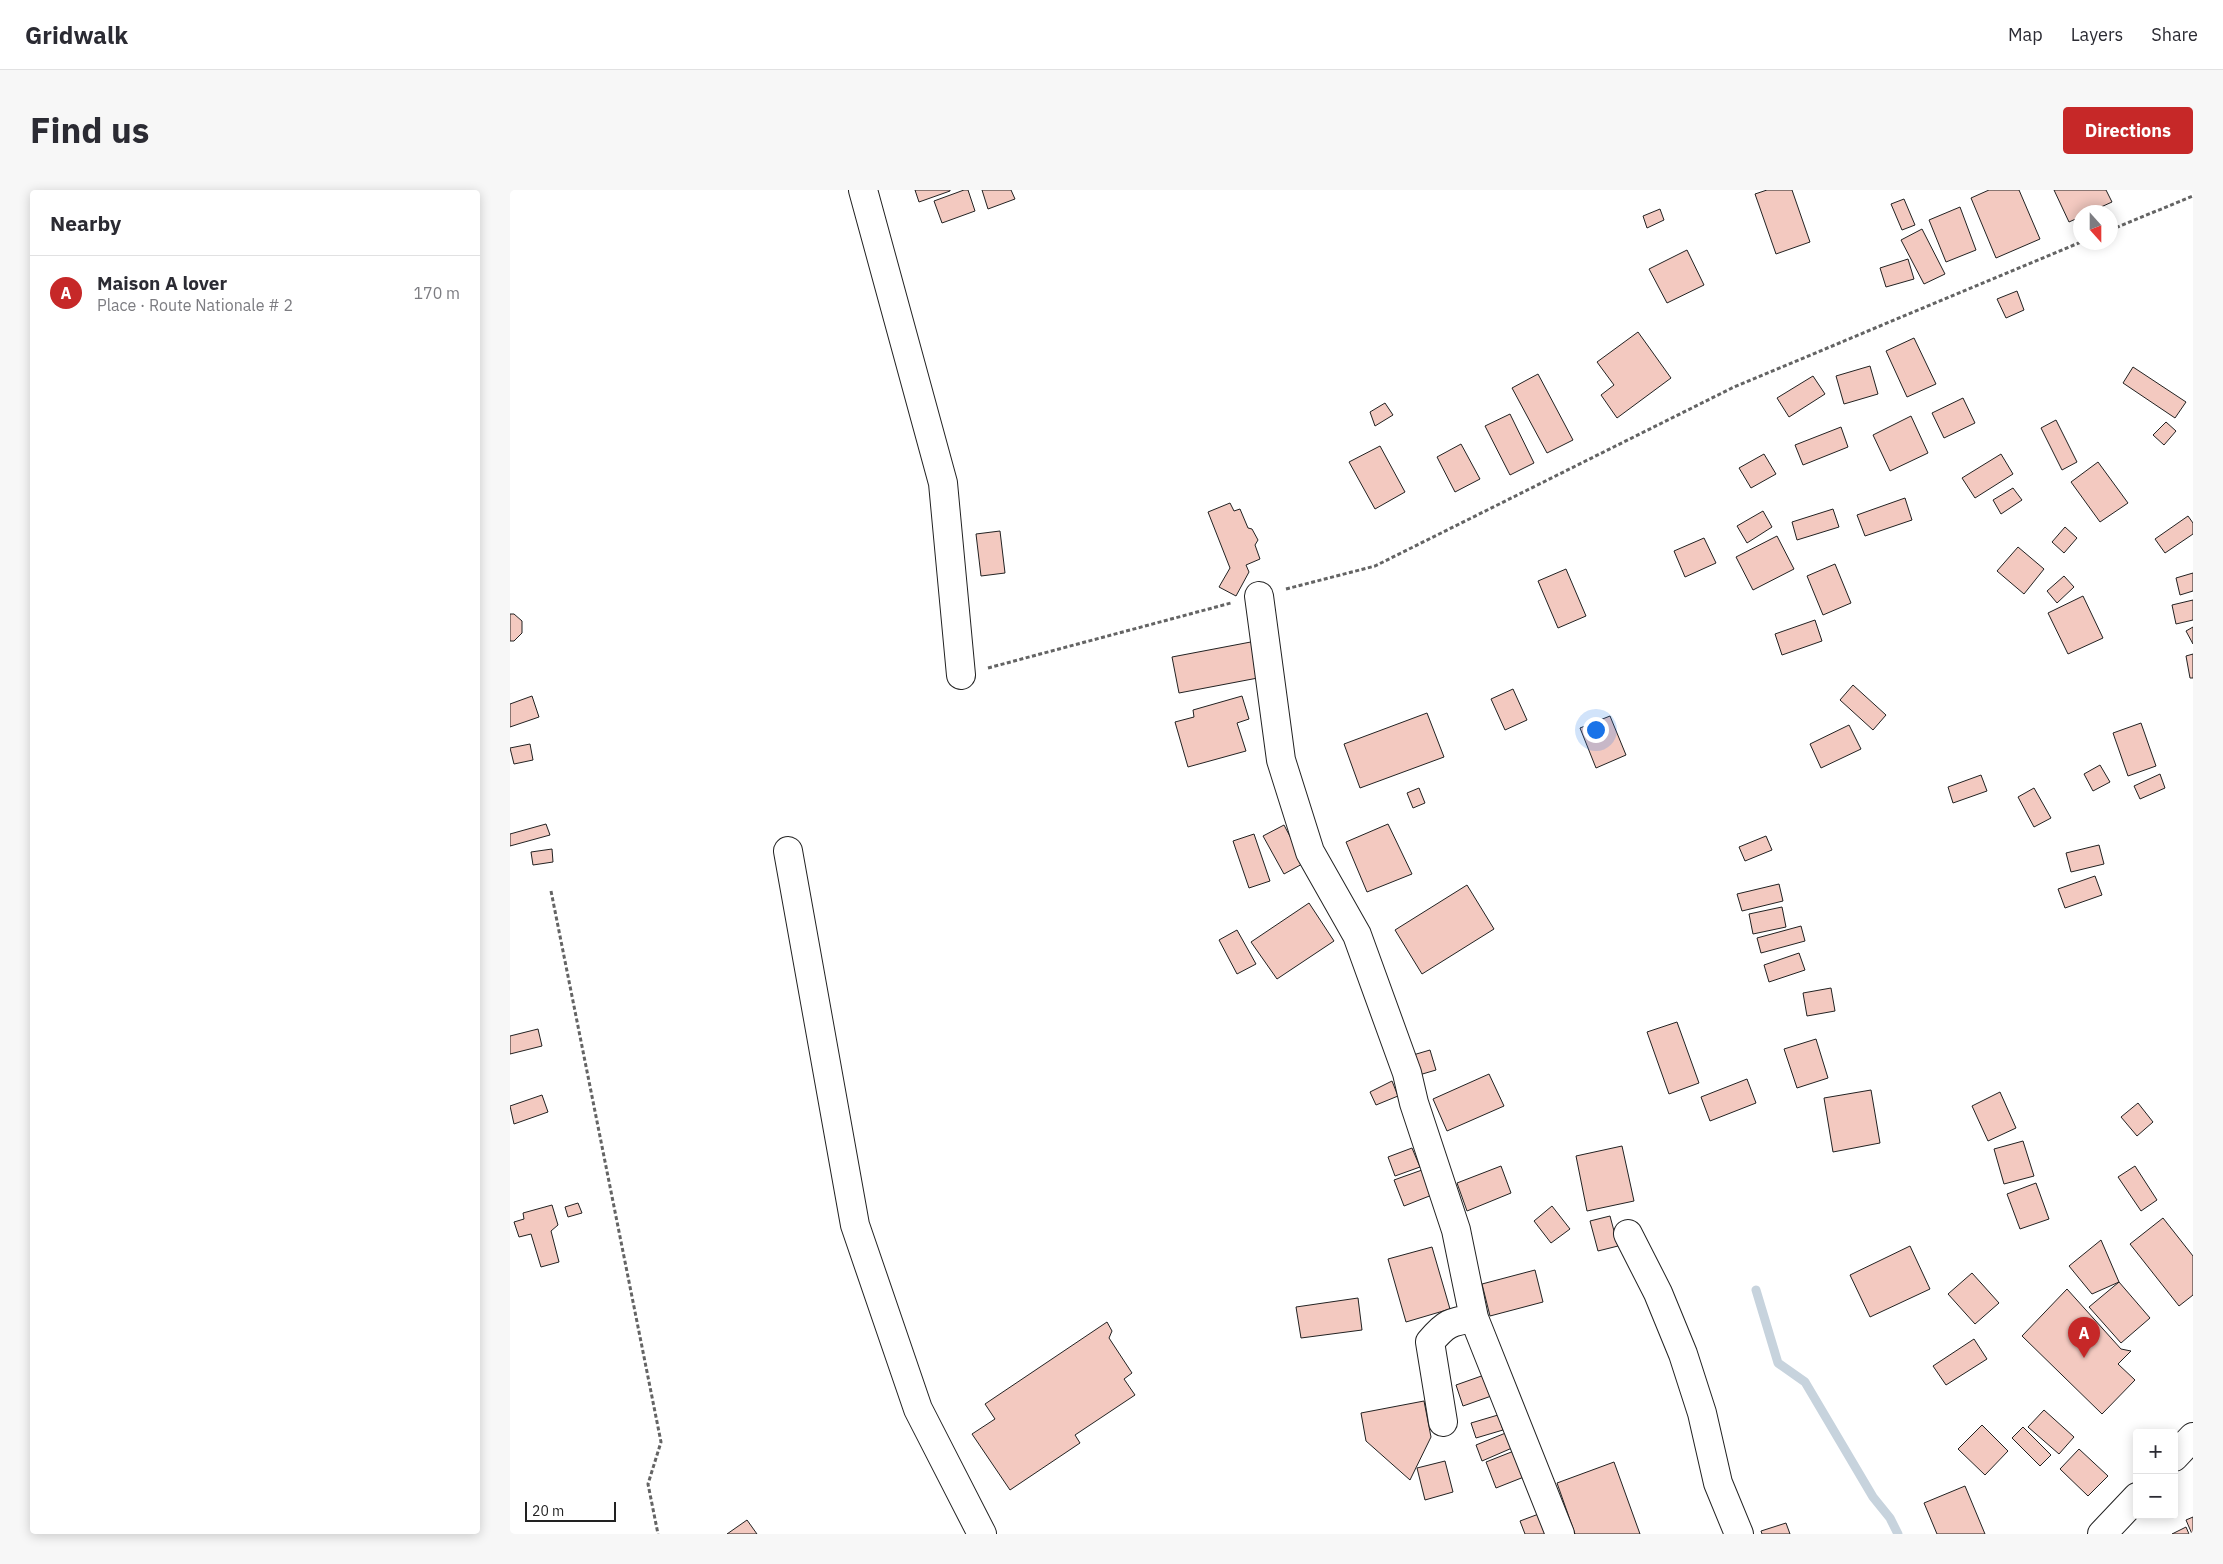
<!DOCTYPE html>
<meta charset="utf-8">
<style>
body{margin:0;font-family:"IBM Plex Sans",sans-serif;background:#f7f7f7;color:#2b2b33}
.controls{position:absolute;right:15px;bottom:15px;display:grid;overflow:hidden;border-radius:5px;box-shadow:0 2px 12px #0003}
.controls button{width:45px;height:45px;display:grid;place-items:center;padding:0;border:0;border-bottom:1px solid #e1e1e2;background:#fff;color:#2b2b33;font:25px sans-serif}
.compass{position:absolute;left:1563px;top:15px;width:45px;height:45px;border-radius:50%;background:#fff;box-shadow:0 2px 12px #0003;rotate:159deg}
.scale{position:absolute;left:15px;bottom:12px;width:91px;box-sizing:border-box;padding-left:5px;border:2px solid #222;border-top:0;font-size:14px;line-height:18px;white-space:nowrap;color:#222;-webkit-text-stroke:4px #fff;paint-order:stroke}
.you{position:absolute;left:1085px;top:539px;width:18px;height:18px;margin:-12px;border:4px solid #fff;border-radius:50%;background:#1a73e8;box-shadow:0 0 0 8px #1a73e833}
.badge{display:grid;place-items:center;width:32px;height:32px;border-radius:50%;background:#c62828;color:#fff;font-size:16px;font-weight:700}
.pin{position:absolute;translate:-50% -41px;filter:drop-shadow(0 1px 2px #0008)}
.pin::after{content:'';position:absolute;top:26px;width:18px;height:15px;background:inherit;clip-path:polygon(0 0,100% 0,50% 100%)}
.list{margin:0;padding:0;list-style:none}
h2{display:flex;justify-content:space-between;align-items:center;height:65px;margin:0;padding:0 20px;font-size:21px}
h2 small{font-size:16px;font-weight:400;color:#7c7c81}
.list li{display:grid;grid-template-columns:32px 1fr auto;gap:15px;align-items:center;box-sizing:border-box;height:75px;padding:0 20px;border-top:1px solid #e1e1e2}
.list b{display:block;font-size:19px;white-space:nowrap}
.list p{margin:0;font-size:16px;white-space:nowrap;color:#7c7c81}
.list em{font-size:16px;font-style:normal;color:#7c7c81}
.map{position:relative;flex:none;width:1683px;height:1344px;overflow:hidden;border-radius:5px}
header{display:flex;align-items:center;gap:30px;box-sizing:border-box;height:70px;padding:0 25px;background:#fff;border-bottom:1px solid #e1e1e2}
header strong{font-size:24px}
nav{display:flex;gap:28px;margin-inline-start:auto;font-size:18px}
.intro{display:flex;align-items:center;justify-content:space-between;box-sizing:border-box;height:120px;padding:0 30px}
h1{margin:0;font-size:35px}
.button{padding:12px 22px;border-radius:5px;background:#c62828;color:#fff;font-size:18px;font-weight:700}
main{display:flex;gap:30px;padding:0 30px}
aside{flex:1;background:#fff;border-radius:5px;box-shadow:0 2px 12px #0003}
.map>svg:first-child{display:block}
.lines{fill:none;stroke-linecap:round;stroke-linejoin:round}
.stream{stroke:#c7d3dd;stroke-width:9}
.building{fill:#f3c9c0;stroke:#222}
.street-casing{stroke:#222;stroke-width:30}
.primary-casing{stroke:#222;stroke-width:30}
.path{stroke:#646464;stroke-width:3;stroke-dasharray:4 2.5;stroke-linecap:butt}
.street{stroke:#fff;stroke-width:28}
.primary{stroke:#fff;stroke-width:28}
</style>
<header>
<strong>Gridwalk</strong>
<nav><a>Map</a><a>Layers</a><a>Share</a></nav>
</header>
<div class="intro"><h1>Find us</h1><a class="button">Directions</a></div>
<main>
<aside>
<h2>Nearby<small></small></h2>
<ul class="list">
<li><span class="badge">A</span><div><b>Maison A lover</b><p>Place · Route Nationale # 2</p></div><em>170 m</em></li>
</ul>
</aside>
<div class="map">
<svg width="1683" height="1344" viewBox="0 0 1683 1344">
<rect width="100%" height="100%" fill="#fff"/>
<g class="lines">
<!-- stream -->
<path class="stream" d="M1246 1100 1268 1173 1295 1192 1363 1307 1380 1328 1388 1344"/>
</g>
<!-- building -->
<path class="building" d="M405 0H440V1L409 12Z
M454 0H458L465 21 432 33 424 11Z
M472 0H501L505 9 478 19Z
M1257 0H1282L1300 52 1266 64 1245 4Z
M1479 0H1509L1530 49 1486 68 1461 8Z
M1544 0H1596L1602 12 1580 22H1570V27L1559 32Z
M1394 9 1405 35 1392 40 1381 14Z
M1450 17 1466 60 1436 72 1419 30Z
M1150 19 1154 30 1137 38 1133 26Z
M1412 39 1435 84 1414 94 1391 50Z
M1177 60 1194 95 1157 113 1139 79Z
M1398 69 1404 89 1376 97 1370 78Z
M1507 101 1514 120 1496 128 1487 109Z
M1128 142 1161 188 1107 228 1091 205 1104 195 1087 172Z
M1404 148 1426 194 1397 207 1376 161Z
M1360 176 1368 204 1334 214 1326 186Z
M1623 177 1676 212 1665 228 1613 193Z
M1028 184 1063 250 1037 263 1002 198Z
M1303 186 1315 204 1279 227 1267 208Z
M1453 208 1465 233 1434 248 1422 223Z
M875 213 883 225 865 236 860 222Z
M1000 224 1024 273 1000 285 975 236Z
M1401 226 1418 263 1380 281 1363 245Z
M1546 230 1567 272 1552 280 1531 238Z
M1656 232 1666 241 1654 255 1643 245Z
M1331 237 1338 257 1293 275 1285 255Z
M951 254 970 289 945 302 927 267Z
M870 256 895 302 865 319 839 272Z
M1254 264 1266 284 1241 298 1229 278Z
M1491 264 1503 284 1465 308 1452 288Z
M1588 272 1618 313 1590 332 1561 292Z
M1503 298 1512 310 1491 324 1483 310Z
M1395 308 1402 330 1355 346 1347 325Z
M720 313 724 321 730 319 738 338 742 339 748 350 745 355 750 369 736 375 739 382 726 406 709 397 720 378 698 322Z
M1323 319 1329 337 1287 350 1282 332Z
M1253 321 1262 337 1237 353 1227 336Z
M1678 326 1683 333V344L1655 363 1645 349Z
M1555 337 1567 348 1554 363 1542 352Z
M490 341 495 383 471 386 466 344Z
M1267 346 1284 379 1243 400 1226 367Z
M1194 348 1206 373 1175 387 1164 361Z
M1508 357 1534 379 1514 404 1487 381Z
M1325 374 1341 413 1313 425 1297 386Z
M1056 379 1076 426 1048 438 1028 391Z
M1683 383V401L1670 405 1666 388Z
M1554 386 1564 397 1547 413 1537 401Z
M1573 406 1593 448 1558 464 1538 423Z
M1683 410V430L1666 434 1662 415Z
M0 424H4L12 431V443L4 451H0Z
M1305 430 1312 451 1272 465 1265 444Z
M1683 437V454L1676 441Z
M746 451 753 487 669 503 662 467Z
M1683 464V488H1680L1676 466Z
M1343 495 1376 525 1363 540 1330 510Z
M1003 499 1017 530 995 540 981 509Z
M22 506 29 527 0 537V514Z
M732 506 739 529 727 533 736 561 678 577 665 532 684 527 683 520Z
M917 523 934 567 850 598 834 554Z
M1100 526 1116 565 1086 578 1070 538Z
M1631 533 1646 576 1618 586 1603 543Z
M1339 535 1351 559 1311 578 1300 554Z
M20 554 23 570 4 574 0 558Z
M1590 575 1600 592 1583 601 1574 584Z
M1650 584 1655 598 1630 609 1624 596Z
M1471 585 1477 601 1443 613 1438 597Z
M909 598 915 613 903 618 897 603Z
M1524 598 1541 628 1524 637 1508 607Z
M36 634 40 645 0 656V644Z
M878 634 902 684 857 702 836 652Z
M774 635 794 673 774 684 753 646Z
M744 644 760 691 739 698 723 651Z
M1256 646 1262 660 1235 671 1229 657Z
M1589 655 1594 674 1561 682 1556 663Z
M42 659 43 672 23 675 21 662Z
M1585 686 1592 705 1555 718 1548 699Z
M1269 694 1273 711 1232 721 1227 704Z
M957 695 984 739 912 784 885 740Z
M799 713 824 751 767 789 741 752Z
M1272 717 1276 737 1243 744 1239 724Z
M1291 736 1295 751 1251 763 1247 748Z
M727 740 746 774 727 784 709 750Z
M1289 763 1295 780 1259 792 1254 775Z
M1321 798 1325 821 1297 826 1293 803Z
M1167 832 1189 893 1159 904 1137 842Z
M28 839 32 856 0 864V846Z
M1306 849 1318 888 1287 898 1274 859Z
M920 860 926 880 909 885 903 865Z
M979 884 994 916 937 941 923 909Z
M1237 889 1246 913 1200 931 1191 907Z
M882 891 888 906 866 915 860 902Z
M1361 900 1370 953 1323 962 1314 908Z
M1490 902 1506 938 1478 951 1462 916Z
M32 905 38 922 4 934 0 916Z
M1628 913 1643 932 1627 946 1611 927Z
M1513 951 1524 986 1494 994 1484 959Z
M1112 956 1124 1011 1077 1021 1066 966Z
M902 958 910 977 885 986 878 967Z
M991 976 1001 1003 957 1021 947 993Z
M1625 976 1647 1010 1631 1021 1608 987Z
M912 980 922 1005 894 1016 884 990Z
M1526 993 1539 1029 1510 1039 1497 1004Z
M68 1013 72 1023 58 1027 55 1017Z
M42 1015 48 1035 41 1041 49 1072 31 1077 21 1044 9 1047 4 1032 14 1029 13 1023Z
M1042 1016 1060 1039 1041 1053 1024 1031Z
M1100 1026 1108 1056 1088 1061 1080 1031Z
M1653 1028 1683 1066V1105L1669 1116 1620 1054Z
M1591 1050 1609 1092 1582 1104 1559 1076Z
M1400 1056 1420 1099 1360 1127 1340 1085Z
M922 1057 940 1119 896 1132 878 1069Z
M1025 1080 1033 1112 980 1126 972 1094Z
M1462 1083 1489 1113 1465 1134 1438 1104Z
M1609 1092 1640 1128 1611 1153 1579 1117Z
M1557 1099 1611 1159 1621 1161 1608 1174 1625 1190 1592 1224 1512 1146Z
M848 1108 852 1140 791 1148 786 1117Z
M597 1132 602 1141 599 1148 622 1183 614 1189 625 1205 565 1245 570 1253 500 1300 462 1244 485 1229 475 1214Z
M1464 1149 1477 1169 1436 1195 1423 1176Z
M980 1183 987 1204 953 1216 946 1195Z
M914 1211 921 1247 900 1290 856 1251 851 1223Z
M1534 1220 1564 1247 1549 1264 1518 1237Z
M988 1225 993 1240 966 1248 961 1233Z
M1472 1235 1498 1261 1475 1285 1448 1259Z
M1513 1237 1541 1265 1530 1276 1502 1248Z
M1003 1240 1009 1255 972 1271 966 1255Z
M1009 1259 1019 1285 986 1298 976 1272Z
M1569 1259 1598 1286 1578 1306 1550 1279Z
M935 1271 943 1302 915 1310 907 1278Z
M1104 1272 1130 1344H1065L1047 1293Z
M1455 1296 1475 1344H1427L1414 1313Z
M1034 1322 1043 1344H1015L1010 1331Z
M1683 1327V1344H1682L1676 1330Z
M237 1330 247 1344H217Z
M1276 1333 1280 1344H1252L1251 1341Z
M1676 1337 1679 1344H1662Z"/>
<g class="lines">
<!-- street casing -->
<g class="street-casing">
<path id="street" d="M353 0 433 293 451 485
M749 406 771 570 800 662 847 745 897 883 904 913 946 1040 964 1128 1050 1344
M278 661 345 1035 408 1219 472 1344
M1118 1044 1148 1103 1173 1164 1192 1223 1208 1293 1229 1344
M933 1232 920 1152C936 1133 940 1132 964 1128"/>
</g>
<!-- primary casing -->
<g class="primary-casing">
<path id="primary" d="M1664 1267 1683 1247
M1592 1344 1627 1307"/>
</g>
<!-- path -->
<path class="path" d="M1600 40 1683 6
M776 399 865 376 1224 197 1571 52
M478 478 721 413
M41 701 151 1252 138 1294 148 1344"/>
<!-- street -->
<use href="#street" class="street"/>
<!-- primary -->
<use href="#primary" class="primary"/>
</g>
</svg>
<div class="controls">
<button>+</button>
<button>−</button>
</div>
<svg class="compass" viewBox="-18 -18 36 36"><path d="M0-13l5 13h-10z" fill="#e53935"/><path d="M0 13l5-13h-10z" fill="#7c7c81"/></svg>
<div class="scale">20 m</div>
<div class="you"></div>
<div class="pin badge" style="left:1574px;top:1168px">A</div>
</div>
</main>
